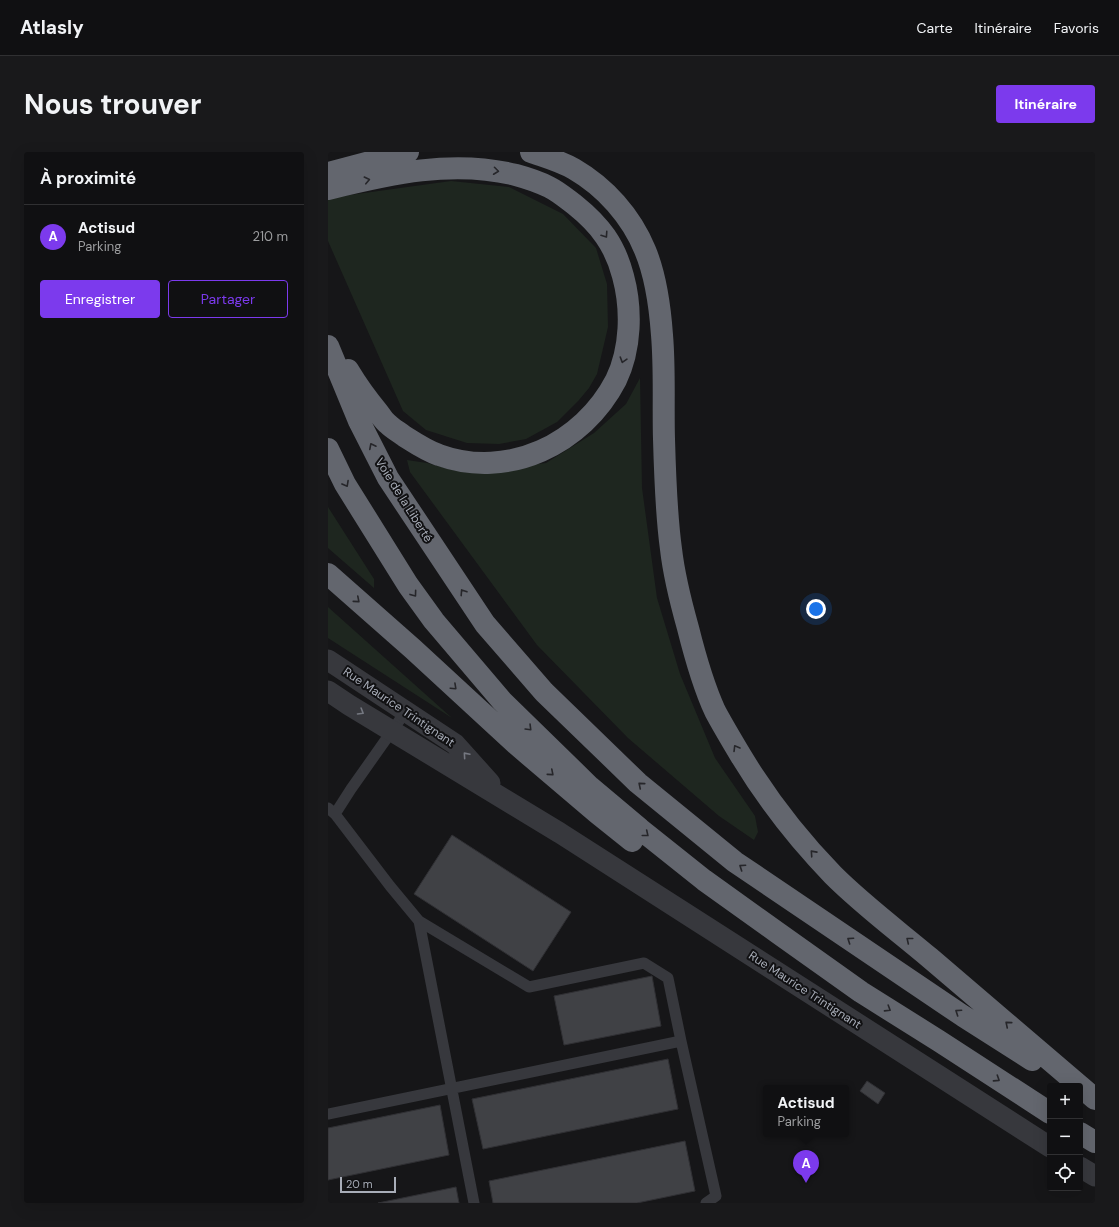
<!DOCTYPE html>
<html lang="fr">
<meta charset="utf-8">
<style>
body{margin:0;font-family:"DM Sans",sans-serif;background:#19191b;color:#f1f3f6}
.controls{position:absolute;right:12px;bottom:12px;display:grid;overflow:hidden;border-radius:4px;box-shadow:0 4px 16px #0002}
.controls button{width:36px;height:36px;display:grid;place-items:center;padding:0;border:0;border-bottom:1px solid #303032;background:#101012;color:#f1f3f6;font:20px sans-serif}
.scale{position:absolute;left:12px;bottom:10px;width:56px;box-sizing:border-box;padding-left:4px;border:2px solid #a8adb8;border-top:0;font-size:11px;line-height:14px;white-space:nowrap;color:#a8adb8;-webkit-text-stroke:3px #111113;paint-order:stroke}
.you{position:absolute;left:488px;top:457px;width:14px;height:14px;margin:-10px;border:3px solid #fff;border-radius:50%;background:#1a73e8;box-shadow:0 0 0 6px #1a73e833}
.badge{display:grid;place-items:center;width:26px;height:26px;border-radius:50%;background:#7c3aed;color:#fff;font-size:13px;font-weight:700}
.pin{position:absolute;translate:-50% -33px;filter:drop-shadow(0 1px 2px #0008)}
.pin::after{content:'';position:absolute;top:21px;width:14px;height:12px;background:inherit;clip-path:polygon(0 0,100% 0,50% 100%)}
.popup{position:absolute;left:435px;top:933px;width:86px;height:52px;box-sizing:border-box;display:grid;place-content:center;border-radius:4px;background:#101012;filter:drop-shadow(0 1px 3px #0005);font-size:13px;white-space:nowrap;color:#9c9d9f}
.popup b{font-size:15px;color:#f1f3f6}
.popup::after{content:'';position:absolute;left:50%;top:100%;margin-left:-8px;border:8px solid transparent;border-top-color:#101012}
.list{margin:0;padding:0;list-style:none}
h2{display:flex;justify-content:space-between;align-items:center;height:52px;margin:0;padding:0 16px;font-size:17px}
h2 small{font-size:13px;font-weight:400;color:#9c9d9f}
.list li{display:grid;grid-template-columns:26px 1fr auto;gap:12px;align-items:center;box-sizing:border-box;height:64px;padding:0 16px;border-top:1px solid #303032}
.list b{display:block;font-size:15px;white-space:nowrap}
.list p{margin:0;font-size:13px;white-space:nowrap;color:#9c9d9f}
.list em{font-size:13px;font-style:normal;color:#9c9d9f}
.actions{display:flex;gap:8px;padding:12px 16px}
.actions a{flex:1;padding:9px 0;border:1px solid #7c3aed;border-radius:4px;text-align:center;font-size:14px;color:#7c3aed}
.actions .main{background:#7c3aed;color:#fff}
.icon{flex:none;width:22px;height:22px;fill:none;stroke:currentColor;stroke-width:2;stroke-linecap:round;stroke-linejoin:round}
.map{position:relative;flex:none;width:767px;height:1051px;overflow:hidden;border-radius:4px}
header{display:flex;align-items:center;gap:24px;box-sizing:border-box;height:56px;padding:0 20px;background:#101012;border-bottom:1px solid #303032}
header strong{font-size:19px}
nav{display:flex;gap:22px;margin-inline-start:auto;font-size:14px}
.intro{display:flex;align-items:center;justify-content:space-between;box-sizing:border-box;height:96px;padding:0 24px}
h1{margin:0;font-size:28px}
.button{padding:10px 18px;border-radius:4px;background:#7c3aed;color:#fff;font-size:14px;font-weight:700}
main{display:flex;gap:24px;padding:0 24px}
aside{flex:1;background:#101012;border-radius:4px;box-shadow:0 4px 16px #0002}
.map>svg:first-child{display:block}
.green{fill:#1e261f}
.building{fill:#404145;stroke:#303034}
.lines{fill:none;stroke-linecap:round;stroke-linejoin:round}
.lane{stroke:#37383d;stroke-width:11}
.street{stroke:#37383d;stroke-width:21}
.highway{stroke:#63666e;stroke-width:22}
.oneway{stroke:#26262a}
.oneway2{stroke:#757881}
.labels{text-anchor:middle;stroke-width:4;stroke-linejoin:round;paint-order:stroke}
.street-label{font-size:12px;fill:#a8adb8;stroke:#111113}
</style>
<header>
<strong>Atlasly</strong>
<nav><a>Carte</a><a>Itinéraire</a><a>Favoris</a></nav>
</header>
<div class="intro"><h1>Nous trouver</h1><a class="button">Itinéraire</a></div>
<main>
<aside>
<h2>À proximité<small></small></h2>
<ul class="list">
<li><span class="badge">A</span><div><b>Actisud</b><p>Parking</p></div><em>210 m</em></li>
</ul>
<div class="actions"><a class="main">Enregistrer</a><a>Partager</a></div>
</aside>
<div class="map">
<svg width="767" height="1051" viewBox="0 0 767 1051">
<rect width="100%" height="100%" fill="#161618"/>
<!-- green -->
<path class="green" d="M123 29 181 35 235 62 268 96 279 132 280 175 269 222 261 236 251 248 229 270 198 287 171 292 139 291 98 278 75 259 0 89V46Z
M312 226 314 336 329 446 352 522 387 606 427 664 430 680 426 688 391 664 300 586 209 493 82 320 79 308 99 311 128 319 171 317 218 311 266 281 298 252Z
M0 355 46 427V436L0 396Z
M0 455 124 566 0 486Z"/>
<!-- building -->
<path class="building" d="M124 683 243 760 205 819 86 742Z
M324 824 333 874 236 893 226 844Z
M340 907 350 957 155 997 144 947Z
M539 929 557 941 550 952 532 939Z
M112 953 121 1003 0 1028V976Z
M357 989 367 1039 309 1051H165L161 1029Z
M128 1035 131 1051H50Z"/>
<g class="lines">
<!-- lane -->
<path class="lane" d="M0 656 7 662 23 637 78 559
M7 662 62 734 91 769 146 1051
M91 769 201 835 316 811 340 826 353 889 388 1044 378 1051
M0 962 353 889"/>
<!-- street -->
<path class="street" d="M0 508 127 592 162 631
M0 539 21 553 232 681 722 995
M752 1015 767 1024"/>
<!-- highway -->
<path class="highway" d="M203 0C217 5 232 9 246 17 277 35 303 64 317 98 328 124 332 155 334 183 337 218 335 253 336 287 337 324 338 361 343 397 346 424 353 451 360 476 367 504 375 533 387 559 395 574 404 589 413 604 439 647 470 687 505 723 535 753 570 779 602 806 652 849 702 891 752 934
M0 21 80 0
M0 37C61 22 125 7 188 23 199 26 211 30 221 35 231 40 239 47 247 53 272 73 287 93 295 124 304 157 303 197 288 228 255 292 180 328 111 303 99 299 87 291 76 284 71 280 65 277 60 272 56 269 53 264 50 260 39 247 29 233 20 218
M0 194 31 269 60 326 157 472 216 540 310 631 407 710 635 864 704 908
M0 297 17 332 80 433 106 469 174 549 262 635 312 677 376 728 450 781 533 840 611 889 722 961
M0 422 85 497 188 592 269 661 304 689
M752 934 767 947
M752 981 767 990"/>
</g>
<!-- one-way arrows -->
<defs><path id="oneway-chevron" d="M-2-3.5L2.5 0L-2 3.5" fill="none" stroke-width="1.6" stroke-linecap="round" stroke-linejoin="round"/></defs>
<g class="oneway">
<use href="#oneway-chevron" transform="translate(168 19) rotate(7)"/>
<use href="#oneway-chevron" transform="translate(39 28) rotate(-13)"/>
<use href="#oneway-chevron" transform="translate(277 83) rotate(56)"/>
<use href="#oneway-chevron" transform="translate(295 208) rotate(107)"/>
<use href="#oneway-chevron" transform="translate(44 294) rotate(-117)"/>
<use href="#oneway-chevron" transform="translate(18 332) rotate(61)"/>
<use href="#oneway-chevron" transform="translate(135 440) rotate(-123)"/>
<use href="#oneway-chevron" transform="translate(86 442) rotate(54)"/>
<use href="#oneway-chevron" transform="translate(29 448) rotate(41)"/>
<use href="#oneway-chevron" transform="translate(126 535) rotate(43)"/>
<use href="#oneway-chevron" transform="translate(201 576) rotate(45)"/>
<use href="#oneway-chevron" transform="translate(408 596) rotate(-121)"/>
<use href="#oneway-chevron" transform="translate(223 621) rotate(41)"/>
<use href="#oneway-chevron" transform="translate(313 633) rotate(-140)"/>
<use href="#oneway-chevron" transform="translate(318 682) rotate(39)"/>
<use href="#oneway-chevron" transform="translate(485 701) rotate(-132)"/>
<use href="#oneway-chevron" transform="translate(414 715) rotate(-146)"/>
<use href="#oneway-chevron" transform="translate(522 788) rotate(-146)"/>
<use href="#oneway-chevron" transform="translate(581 788) rotate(-141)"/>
<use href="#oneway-chevron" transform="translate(560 857) rotate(32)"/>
<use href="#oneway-chevron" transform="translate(630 860) rotate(-146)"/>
<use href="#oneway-chevron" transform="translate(680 872) rotate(-140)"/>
<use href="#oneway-chevron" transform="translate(669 927) rotate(33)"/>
</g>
<g class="oneway2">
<use href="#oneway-chevron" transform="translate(33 560) rotate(31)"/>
<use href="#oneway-chevron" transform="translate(138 603) rotate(-131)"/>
</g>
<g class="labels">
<!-- street labels -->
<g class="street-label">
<text transform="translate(76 348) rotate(58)" y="4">Voie de la Liberté</text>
<text transform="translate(71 555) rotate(34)" y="4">Rue Maurice Trintignant</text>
<text transform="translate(477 838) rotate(33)" y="4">Rue Maurice Trintignant</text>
</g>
</g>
</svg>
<div class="controls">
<button>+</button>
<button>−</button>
<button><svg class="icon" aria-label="locate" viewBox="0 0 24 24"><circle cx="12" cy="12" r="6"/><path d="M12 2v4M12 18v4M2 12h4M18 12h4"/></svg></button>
</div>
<div class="scale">20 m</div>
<div class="you"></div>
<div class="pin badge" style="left:478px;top:1031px">A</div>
<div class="popup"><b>Actisud</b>Parking</div>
</div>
</main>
